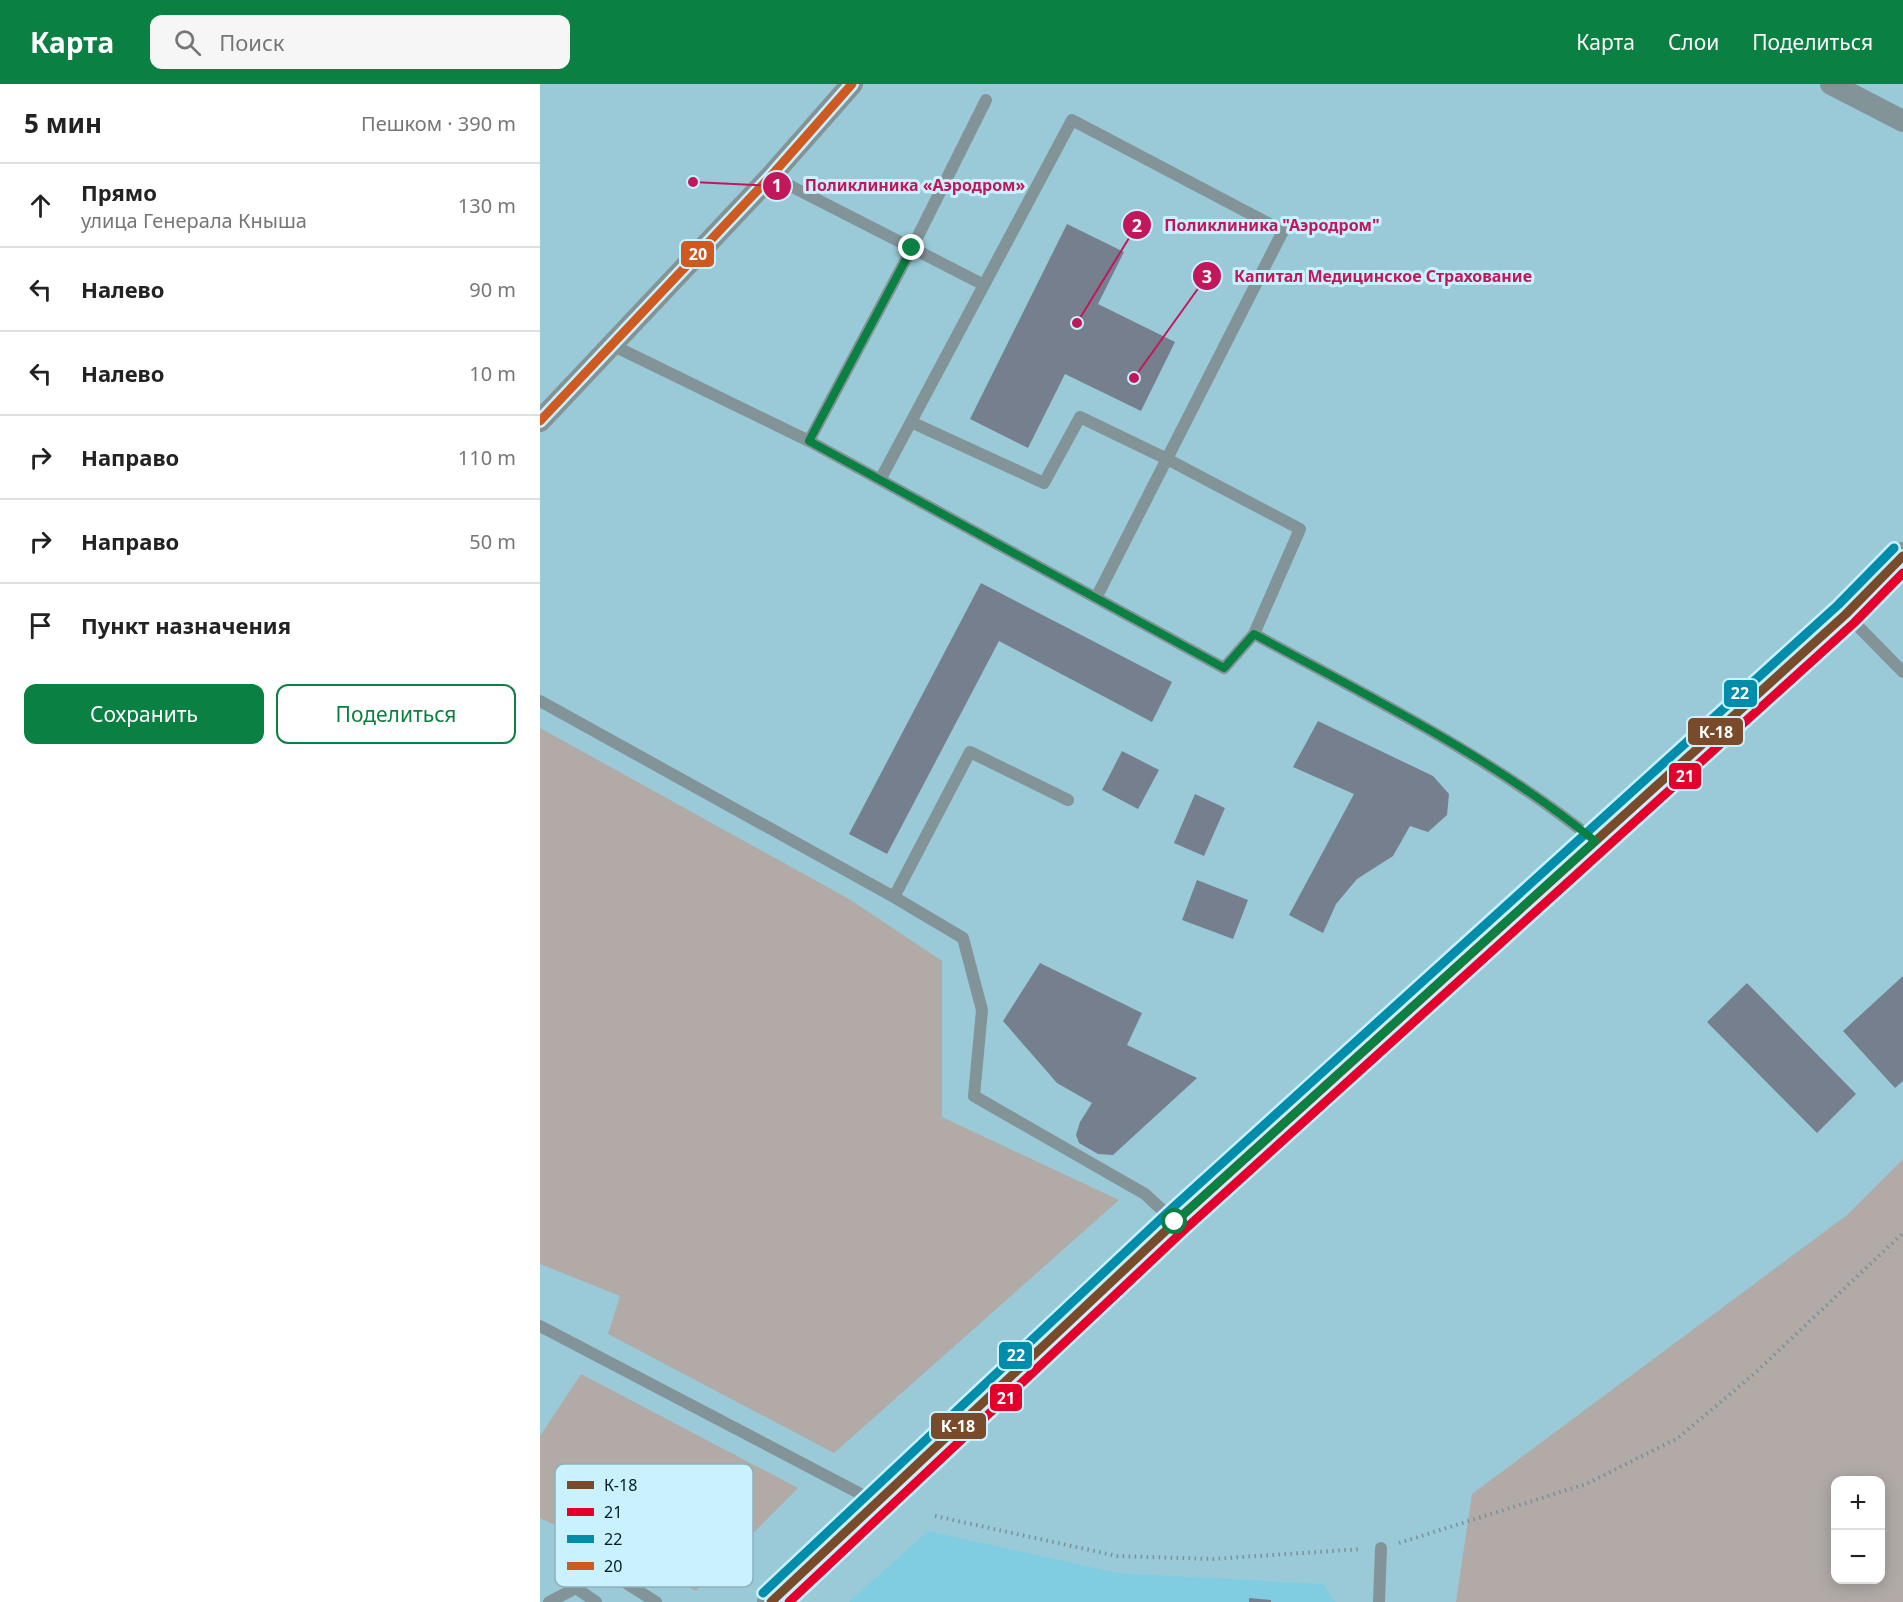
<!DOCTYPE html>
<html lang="ru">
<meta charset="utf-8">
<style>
body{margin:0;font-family:"Noto Sans",sans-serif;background:#f6f6f6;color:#222}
.controls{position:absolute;right:18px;bottom:18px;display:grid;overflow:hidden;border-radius:12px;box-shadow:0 3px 15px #0003}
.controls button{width:54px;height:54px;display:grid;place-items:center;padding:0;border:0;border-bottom:2px solid #e0e0e0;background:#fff;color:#222;font:30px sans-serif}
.stop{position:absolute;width:18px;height:18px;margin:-14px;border:4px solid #0b8043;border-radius:50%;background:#fff}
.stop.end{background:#0b8043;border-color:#fff;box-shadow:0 2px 6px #0008}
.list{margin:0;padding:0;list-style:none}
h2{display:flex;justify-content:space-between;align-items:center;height:78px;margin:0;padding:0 24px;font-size:26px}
h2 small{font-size:20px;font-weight:400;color:#767676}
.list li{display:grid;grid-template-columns:39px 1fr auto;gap:18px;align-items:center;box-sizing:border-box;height:84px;padding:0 24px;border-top:2px solid #e0e0e0}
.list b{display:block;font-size:22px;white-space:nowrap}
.list p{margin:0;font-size:20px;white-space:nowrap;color:#767676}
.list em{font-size:20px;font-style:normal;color:#767676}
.actions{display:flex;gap:12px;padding:18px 24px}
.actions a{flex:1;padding:14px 0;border:2px solid #0b8043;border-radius:12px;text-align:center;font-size:21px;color:#0b8043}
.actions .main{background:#0b8043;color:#fff}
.icon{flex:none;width:33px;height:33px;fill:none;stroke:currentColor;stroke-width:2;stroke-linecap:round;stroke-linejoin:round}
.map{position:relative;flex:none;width:1363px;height:1518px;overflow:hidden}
header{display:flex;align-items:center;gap:36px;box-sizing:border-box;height:84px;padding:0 30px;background:#0b8043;color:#fff}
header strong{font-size:28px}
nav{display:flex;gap:33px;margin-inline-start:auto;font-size:21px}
.search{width:420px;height:54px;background:#f6f6f6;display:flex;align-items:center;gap:15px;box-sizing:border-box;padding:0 21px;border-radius:12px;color:#767676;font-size:22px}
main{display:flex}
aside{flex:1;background:#fff}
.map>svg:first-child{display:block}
.built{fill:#80cde2}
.green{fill:#b1aaa7;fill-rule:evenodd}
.building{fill:#757f8d}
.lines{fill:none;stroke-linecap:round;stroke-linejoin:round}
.path{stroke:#799197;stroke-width:4;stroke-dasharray:1.5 4.5;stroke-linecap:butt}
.service{stroke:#839499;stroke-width:12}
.minor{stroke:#839499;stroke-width:22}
.tertiary{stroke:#839499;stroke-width:28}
.bus-1-casing{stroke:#c9f2fe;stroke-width:14}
.bus-2-casing{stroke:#c9f2fe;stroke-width:14}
.bus-3-casing{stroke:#c9f2fe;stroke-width:14}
.bus-4-casing{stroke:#c9f2fe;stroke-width:14}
.bus-1{stroke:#7a4b2a;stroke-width:9}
.bus-2{stroke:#e4002b;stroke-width:9}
.bus-3{stroke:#008cab;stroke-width:9}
.bus-4{stroke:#ce5a22;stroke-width:9}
.route{stroke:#0b8043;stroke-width:8}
.key{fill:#c9f2fe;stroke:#8db1bc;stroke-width:1.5}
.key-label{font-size:16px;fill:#001a21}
.leader{fill:none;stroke:#c2185b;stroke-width:2}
.callout-dot{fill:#c2185b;stroke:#c9f2fe;stroke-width:2}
.mark-label{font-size:18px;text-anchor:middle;font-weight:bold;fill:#fff}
.callout-label{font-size:16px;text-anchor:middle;font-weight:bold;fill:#c2185b;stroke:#c9f2fe;stroke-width:6;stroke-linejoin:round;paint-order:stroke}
.line-badge{stroke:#c9f2fe;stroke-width:2}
.badge-label{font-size:16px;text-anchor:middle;font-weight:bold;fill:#fff}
</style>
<header>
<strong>Карта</strong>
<div class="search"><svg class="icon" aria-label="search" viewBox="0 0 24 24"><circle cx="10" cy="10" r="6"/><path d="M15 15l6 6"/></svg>Поиск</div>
<nav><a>Карта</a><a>Слои</a><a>Поделиться</a></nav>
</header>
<main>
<aside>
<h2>5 мин<small>Пешком · 390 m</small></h2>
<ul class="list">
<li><svg class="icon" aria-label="ahead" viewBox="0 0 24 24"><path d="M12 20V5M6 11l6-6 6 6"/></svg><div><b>Прямо</b><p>улица Генерала Кныша</p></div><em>130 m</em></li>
<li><svg class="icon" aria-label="left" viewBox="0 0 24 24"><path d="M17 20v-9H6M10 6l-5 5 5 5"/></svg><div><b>Налево</b></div><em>90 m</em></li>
<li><svg class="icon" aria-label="left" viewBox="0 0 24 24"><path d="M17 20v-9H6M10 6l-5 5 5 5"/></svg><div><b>Налево</b></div><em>10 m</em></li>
<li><svg class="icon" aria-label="right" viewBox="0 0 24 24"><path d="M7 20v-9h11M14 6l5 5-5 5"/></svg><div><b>Направо</b></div><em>110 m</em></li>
<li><svg class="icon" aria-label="right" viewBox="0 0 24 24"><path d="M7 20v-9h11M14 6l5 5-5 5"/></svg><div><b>Направо</b></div><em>50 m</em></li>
<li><svg class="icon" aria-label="arrive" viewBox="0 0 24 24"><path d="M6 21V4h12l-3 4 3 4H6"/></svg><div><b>Пункт назначения</b></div></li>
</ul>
<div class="actions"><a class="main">Сохранить</a><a>Поделиться</a></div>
</aside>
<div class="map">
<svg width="1363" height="1518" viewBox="0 0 1363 1518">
<rect width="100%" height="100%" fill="#9acad7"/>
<!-- built -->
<path class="built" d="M388 1447 577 1489 783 1500 795 1518H309Z"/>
<!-- green -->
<path class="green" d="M0 644 309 815 402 877V1033L579 1116 294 1369 68 1250 80 1212 0 1180Z
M1363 1075V1518H916L932 1410 1307 1131ZM1296 1396H1340V1496H1296Z
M41 1290 258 1404 156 1507 0 1434V1352Z"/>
<!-- building -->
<path class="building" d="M527 140 584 168 558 220 635 258 601 327 525 290 488 364 430 335Z
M441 499 632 598 612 638 459 557 347 770 309 750Z
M778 637 893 692 909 710 907 731 888 748 870 742 853 772 817 795 796 820 783 849 749 831 814 710 753 683Z
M582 667 619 686 598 725 562 706Z
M655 710 685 724 664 772 634 759Z
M657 796 708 816 693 855 642 836Z
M500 879 602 929 587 961 657 994 573 1071 558 1070 539 1059 536 1051 540 1038 552 1019 517 999 463 937Z
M1363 892V997L1355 1004 1303 947Z
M1207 899 1316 1010 1277 1049 1167 938Z
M709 1514 731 1516V1518H709Z"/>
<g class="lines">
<!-- path -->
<path class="path" d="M395 1432 577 1472 673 1475 822 1465
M859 1459 1046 1400 1138 1354 1215 1289 1363 1149"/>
<!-- service -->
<path class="service" d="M231 92 372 164 446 16
M72 261 269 357 372 164 444 201
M371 338 504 399 540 333 627 375 760 445 714 550
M269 357 684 584 714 550C831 614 951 673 1055 757
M340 396 532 36 743 147 556 514
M1306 530 1363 588
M0 617 354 813 423 854 442 926 434 1012 605 1110 635 1138
M354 813 430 668 528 716
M0 1242 336 1418
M36 1504 56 1518
M9 1518 36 1504 53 1478 116 1518
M839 1518 841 1464"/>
<!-- minor -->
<path class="minor" d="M1291 0 1363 37
M0 337 231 92 312 0"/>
<!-- tertiary -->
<path class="tertiary" d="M231 1518 635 1138 1306 530 1363 472"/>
<!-- bus-1 casing -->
<g class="bus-1-casing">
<path id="bus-1" d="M231 1518 635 1138 1306 530 1363 472"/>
</g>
<!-- bus-2 casing -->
<g class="bus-2-casing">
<path id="bus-2" d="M249 1518 643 1147 1314 539 1363 489"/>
</g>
<!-- bus-3 casing -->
<g class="bus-3-casing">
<path id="bus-3" d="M223 1509 627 1129 1298 521 1354 464"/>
</g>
<!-- bus-4 casing -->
<g class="bus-4-casing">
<path id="bus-4" d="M0 337 231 92 312 0"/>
</g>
<!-- bus-1 -->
<use href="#bus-1" class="bus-1"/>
<!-- bus-2 -->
<use href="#bus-2" class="bus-2"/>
<!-- bus-3 -->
<use href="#bus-3" class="bus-3"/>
<!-- bus-4 -->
<use href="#bus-4" class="bus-4"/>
</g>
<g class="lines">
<!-- route -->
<path class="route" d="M372 164 269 357 684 584 714 550C831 614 952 673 1055 757L635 1138"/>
</g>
<!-- legend -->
<rect x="15" y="1380" width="198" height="123" rx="9" class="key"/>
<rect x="27" y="1397" width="27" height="8" fill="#7a4b2a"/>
<rect x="27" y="1424" width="27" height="8" fill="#e4002b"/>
<rect x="27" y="1451" width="27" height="8" fill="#008cab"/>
<rect x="27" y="1478" width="27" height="8" fill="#ce5a22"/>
<g class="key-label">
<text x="64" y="1407">К-18</text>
<text x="64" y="1434">21</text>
<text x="64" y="1461">22</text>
<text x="64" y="1488">20</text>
</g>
<!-- callouts -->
<path class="leader" d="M153 98L237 102M537 239L597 141M594 294L667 192"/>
<g class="callout-dot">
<circle cx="153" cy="98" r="6"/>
<circle cx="537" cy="239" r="6"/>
<circle cx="594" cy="294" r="6"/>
<circle cx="237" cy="102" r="15"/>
<circle cx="597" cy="141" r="15"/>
<circle cx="667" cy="192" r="15"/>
</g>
<g class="mark-label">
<text x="237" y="108">1</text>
<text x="597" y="148">2</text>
<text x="667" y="199">3</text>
</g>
<g class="callout-label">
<text x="375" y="107">Поликлиника «Аэродром»</text>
<text x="732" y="147">Поликлиника "Аэродром"</text>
<text x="843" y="198">Капитал Медицинское Страхование</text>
</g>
<g class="line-badge">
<rect x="140" y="156" width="35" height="28" rx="6" fill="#ce5a22"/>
<rect x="1183" y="595" width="35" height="29" rx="6" fill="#008cab"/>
<rect x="1147" y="633" width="57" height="29" rx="6" fill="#7a4b2a"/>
<rect x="1128" y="678" width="34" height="28" rx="6" fill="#e4002b"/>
<rect x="458" y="1257" width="35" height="29" rx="6" fill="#008cab"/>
<rect x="449" y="1299" width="34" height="29" rx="6" fill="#e4002b"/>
<rect x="390" y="1328" width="57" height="28" rx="6" fill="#7a4b2a"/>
</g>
<g class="badge-label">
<text x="158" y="176">20</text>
<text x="1200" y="615">22</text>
<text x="1176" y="654">К-18</text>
<text x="1145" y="698">21</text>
<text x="476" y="1277">22</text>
<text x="466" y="1320">21</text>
<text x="418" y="1348">К-18</text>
</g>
</svg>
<div class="controls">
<button>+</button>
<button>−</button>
</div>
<div class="stop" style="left:635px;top:1138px"></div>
<div class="stop end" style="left:372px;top:164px"></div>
</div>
</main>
